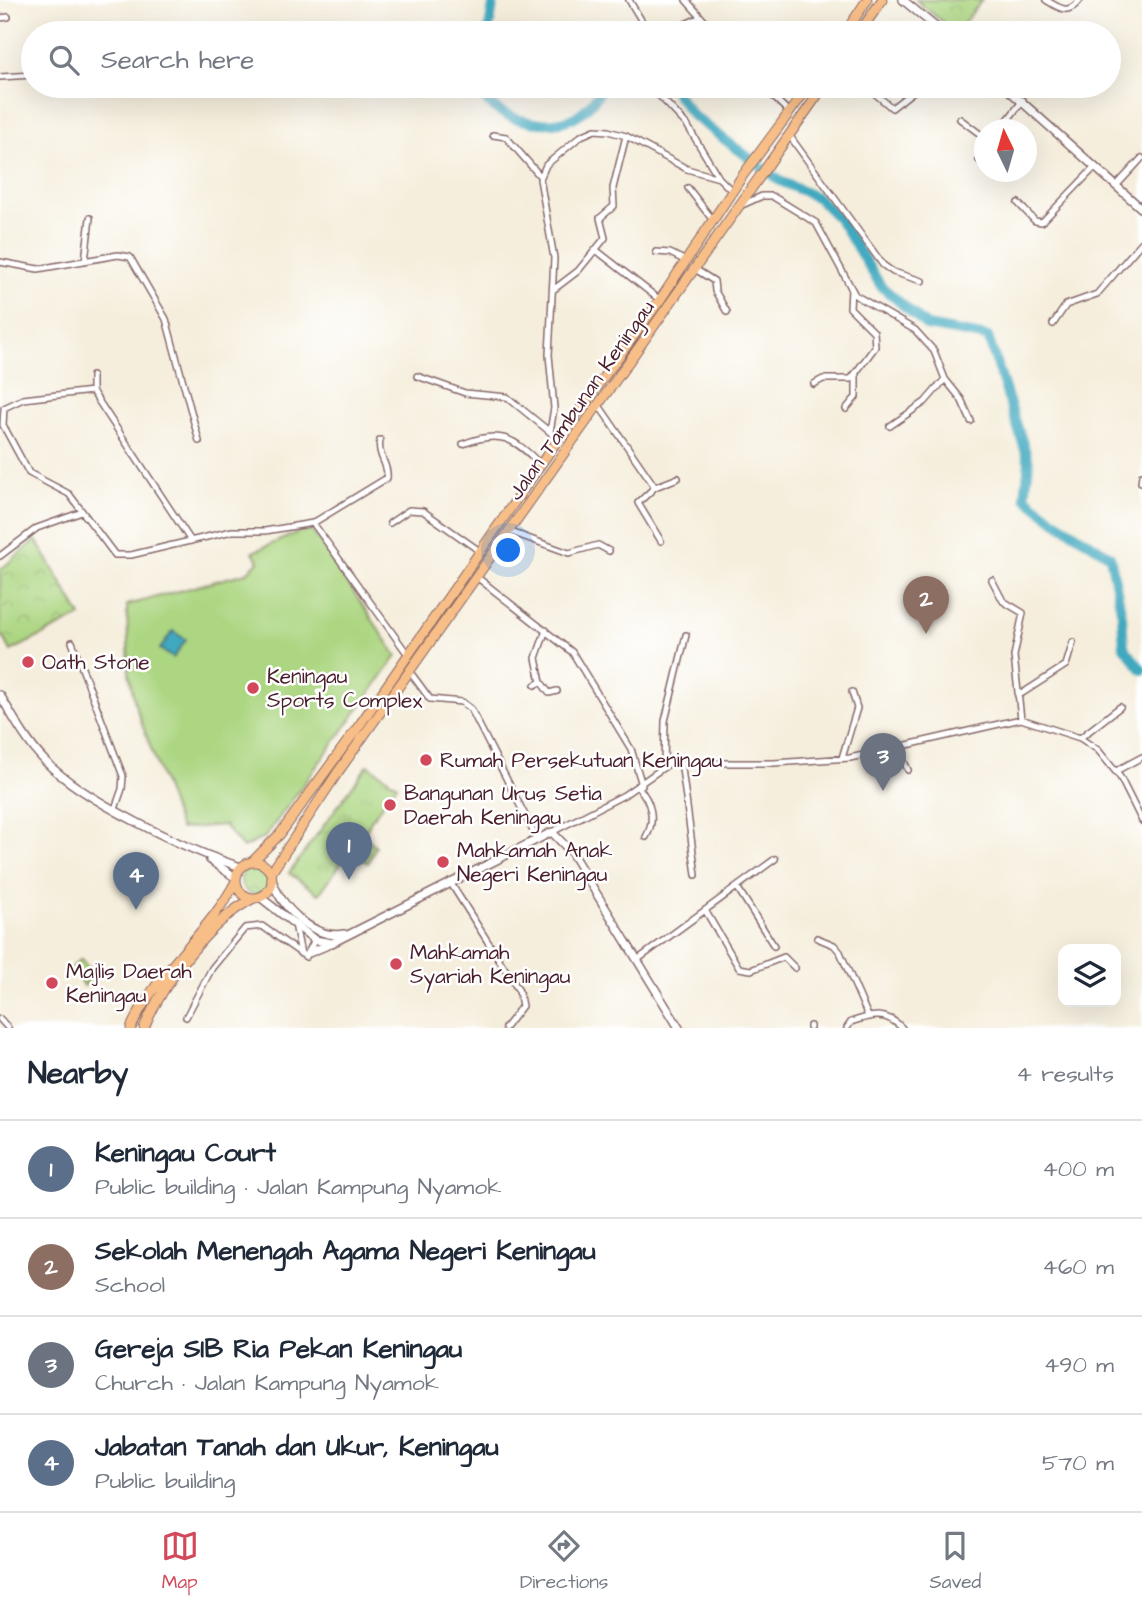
<!DOCTYPE html>
<meta charset="utf-8">
<style>
body{margin:0;font-family:"Architects Daughter",sans-serif;background:#f6f6f7;color:#1f2937}
.controls{position:absolute;right:21px;bottom:21px;display:grid;overflow:hidden;border-radius:14px;box-shadow:0 7px 28px #0002}
.controls button{width:63px;height:63px;display:grid;place-items:center;padding:0;border:0;border-bottom:2px solid #e0e1e3;background:#fff;color:#1f2937;font:35px sans-serif}
.compass{position:absolute;left:974px;top:119px;width:63px;height:63px;border-radius:50%;background:#fff;box-shadow:0 7px 28px #0002;rotate:355deg}
.you{position:absolute;left:509px;top:551px;width:24px;height:24px;margin:-18px;border:5px solid #fff;border-radius:50%;background:#1a73e8;box-shadow:0 0 0 10px #1a73e833}
.badge{display:grid;place-items:center;width:46px;height:46px;border-radius:50%;background:#d1495b;color:#fff;font-size:23px;font-weight:700}
.pin{position:absolute;translate:-50% -58px;filter:drop-shadow(0 2px 4px #0008)}
.pin::after{content:'';position:absolute;top:37px;width:24px;height:21px;background:inherit;clip-path:polygon(0 0,100% 0,50% 100%)}
.list{margin:0;padding:0;list-style:none}
h2{display:flex;justify-content:space-between;align-items:center;height:91px;margin:0;padding:0 28px;font-size:30px}
h2 small{font-size:23px;font-weight:400;color:#747a83}
.list li{display:grid;grid-template-columns:46px 1fr auto;gap:21px;align-items:center;box-sizing:border-box;height:98px;padding:0 28px;border-top:2px solid #e0e1e3}
.list b{display:block;font-size:26px;white-space:nowrap}
.list p{margin:0;font-size:23px;white-space:nowrap;color:#747a83}
.list em{font-size:23px;font-style:normal;color:#747a83}
.icon{flex:none;width:38px;height:38px;fill:none;stroke:currentColor;stroke-width:2;stroke-linecap:round;stroke-linejoin:round}
.map{position:relative;flex:none;width:1142px;height:1028px;overflow:hidden}
.search{position:absolute;background:#fff;box-shadow:0 7px 28px #0002;left:21px;right:21px;top:21px;height:77px;display:flex;align-items:center;gap:18px;box-sizing:border-box;padding:0 24px;border-radius:38px;color:#747a83;font-size:26px}
.sheet{height:483px;background:#fff}
nav{display:flex;justify-content:space-around;align-items:center;box-sizing:border-box;height:98px;border-top:2px solid #e0e1e3;background:#fff;font-size:19px;color:#747a83}
nav a{display:grid;justify-items:center;gap:4px}
nav .on{color:#d1495b}
.map>svg:first-child{display:block}
.grass{fill:url(#grass-tufts);stroke:#7b7a56;stroke-width:2}
.park{fill:url(#park-crowns);stroke:#7b7a56;stroke-width:2}
.garden{fill:#acd681;stroke:#7b7a56;stroke-width:2}
.water{fill:#3fa9bf;stroke:#446475;stroke-width:2}
.lines{fill:none;stroke-linecap:round;stroke-linejoin:round}
.river{stroke:#3fa9bf;stroke-width:10}
.minor-casing{stroke:#866769;stroke-width:8}
.tertiary-casing{stroke:#866769;stroke-width:10}
.primary-casing{stroke:#866769;stroke-width:11}
.minor{stroke:#fff;stroke-width:5}
.tertiary{stroke:#fff;stroke-width:7}
.primary{stroke:#f7be88;stroke-width:9}
.poi-dot{fill:#d1495b;stroke:#fff;stroke-width:2.5}
.labels{text-anchor:middle;stroke-width:5;stroke-linejoin:round;paint-order:stroke}
.street-label{font-size:21px;fill:#4a1f2b;stroke:#fff}
.poi-label{font-size:21px;fill:#4a1f2b;stroke:#fff;text-anchor:start}
</style>
<div class="map">
<svg width="1142" height="1028" viewBox="0 0 1142 1028">
<defs>
<pattern id="grass-tufts" width="24" height="20" patternUnits="userSpaceOnUse" patternTransform="scale(1.75)"><rect width="24" height="20" fill="#acd681"/><path d="M3 7l-1-3M5 7V3M7 7l1-3M15 17l-1-3M17 17v-4M19 17l1-3" fill="none" stroke="#96b770"/></pattern>
<pattern id="park-crowns" width="20" height="18" patternUnits="userSpaceOnUse" patternTransform="scale(1.75)"><rect width="20" height="18" fill="#acd681"/><path d="M2 6a3 3 0 1 1 6 0M12 15a3 3 0 1 1 6 0" fill="none" stroke="#96b770"/></pattern>
</defs>
<rect width="100%" height="100%" fill="#fff"/>
<filter id="ink" filterUnits="userSpaceOnUse"><feTurbulence type="fractalNoise" baseFrequency=".0143" numOctaves="2"/><feDisplacementMap in="SourceGraphic" scale="14" xChannelSelector="R" yChannelSelector="G"/><feConvolveMatrix kernelMatrix="1 2 1 2 8 2 1 2 1" color-interpolation-filters="sRGB"/></filter>
<filter id="wash" filterUnits="userSpaceOnUse"><feTurbulence type="fractalNoise" baseFrequency=".00686" numOctaves="4" result="noise"/><feDisplacementMap in="SourceGraphic" scale="28" xChannelSelector="R" yChannelSelector="G"/><feGaussianBlur stdDeviation="1.57" result="paint"/><feColorMatrix in="noise" values="0 0 0 0 0 0 0 0 0 0 0 0 0 0 0 0 0 1.4 0 .05"/><feComposite in="paint" operator="in"/></filter>
<g filter="url(#wash)">
<rect width="100%" height="100%" fill="#f5eedc"/>
<!-- grass -->
<path class="grass" d="M368 765 397 785 371 820 364 836 376 846 368 863 350 851 319 894 289 873Z"/>
<!-- park -->
<path class="park" d="M916 0H982L956 33Z
M36 540 81 616 11 651 3 636 0 637V570Z
M241 880a14 14 0 1 1 28 0a14 14 0 1 1-28 0Z"/>
<!-- garden -->
<path class="garden" d="M312 531 397 656 265 837 243 848 224 825 180 829 135 704 129 673 127 605 246 573 259 561 253 552 299 532Z
M81 959 95 976 84 986 70 969Z"/>
<!-- water -->
<path class="water" d="M173 631 186 640 173 658 160 649Z"/>
<g class="lines">
<!-- river -->
<path class="river" d="M488 33 494 0
M478 86C487 119 551 134 578 115 589 108 597 97 603 86
M671 86 692 115 780 181 818 198 839 219 881 286 927 326 988 337 1029 462 1025 497 1055 521 1110 556 1122 615 1124 647 1142 670"/>
</g>
</g>
<g filter="url(#ink)">
<g class="lines">
<!-- minor casing -->
<g class="minor-casing">
<path id="minor" d="M629 0 649 33
M686 0 715 33
M1046 0C1060 9 1068 15 1080 0
M0 18 8 17
M665 33 701 17
M987 33 1004 25 1020 33
M0 77 33 75
M762 86 789 112
M866 86 892 108 920 86
M655 91 687 125 719 178
M960 119 984 137
M1000 130 1023 100
M493 135 506 137 540 176
M789 135 883 265 893 272 922 281
M979 160 984 152
M1116 186 1142 158
M688 188 712 219
M1018 203 1035 221 1042 222 1095 167
M742 205 762 196H772L816 223 855 295 915 330 934 351 945 379 925 402 890 426
M596 250 660 300
M656 252 670 253 686 261
M85 261 90 218
M0 262 38 269 118 255 130 257 166 319 199 441
M695 269 714 281 715 291 727 312
M553 290 578 271 605 238 600 218 614 206 613 188 626 136
M1053 324 1066 305 1097 294 1142 242
M92 376V391
M417 376 465 393 507 397 550 432
M945 379 961 399 971 421
M814 384 823 379H851L875 347 874 332 850 308 851 289
M598 404 655 487 678 478
M846 409 856 397V375
M557 441 550 432 554 408 549 355 554 258 540 179 546 165 581 136 595 130 608 131 626 136 687 169 719 178 732 191
M463 444C500 429 514 438 540 464
M1141 482 1142 475
M655 487 638 503 661 541
M313 523 387 478C389 464 377 457 380 440
M390 523 409 510 423 511 481 552
M511 532 569 553 598 545 609 551
M191 541 92 391 23 399 4 408 3 425 29 473 69 494 115 555H131L232 531H265L313 523 409 656
M0 556 37 528 82 512
M478 578 572 652 631 749 642 785
M992 580 1003 601 1023 613 1014 656 1021 719
M72 642 123 776 122 789 115 809
M410 672 430 699 462 702 471 709 537 839
M541 682 549 693 557 691
M535 685 541 682 536 658 546 630
M1018 696 1066 665 1073 642
M1080 738 1120 707
M898 749 908 770
M879 753 880 776
M842 758 857 708 852 692
M681 761 696 875
M664 765 665 721 686 635
M1116 771 1142 757
M638 787C651 801 656 820 646 837
M552 832 624 795 670 763H774L850 758 1021 719 1080 738 1098 750 1120 777 1142 821
M450 882 519 991 522 1006 505 1028
M737 887 774 946
M705 910 739 968 751 970 784 957 795 968
M295 924 301 954
M817 938 834 945 840 952 868 1016
M637 960 775 859
M186 1017 212 968 245 928 262 926 306 957 315 939
M0 1019 8 1028
M810 1026V1028
M847 1028 851 1022C871 1015 886 1011 902 1028"/>
</g>
<!-- tertiary casing -->
<g class="tertiary-casing">
<path id="tertiary" d="M903 0 943 33
M1004 86 1142 209
M0 695C13 717 27 743 45 761 82 800 189 851 241 867
M210 860 236 878
M272 879C279 906 314 940 344 934
M260 897 315 940 332 943 552 832 571 852 679 1028
M309 953 328 945"/>
</g>
<!-- primary casing -->
<g class="primary-casing">
<path id="primary" d="M845 33 867 0
M859 33 882 0
M236 880a18 18 0 1 1 36 0a18 18 0 1 1-36 0Z
M252 862 280 834 361 723 557 441 660 300 743 175 809 86
M271 873 338 772 824 86
M131 1028C156 971 208 935 236 881
M144 1028C162 984 210 920 254 898"/>
</g>
<!-- minor -->
<use href="#minor" class="minor"/>
<!-- tertiary -->
<use href="#tertiary" class="tertiary"/>
<!-- primary -->
<use href="#primary" class="primary"/>
</g>
</g>
<!-- markers -->
<g class="poi-dot">
<circle cx="28" cy="662" r="7"/>
<circle cx="253" cy="688" r="7"/>
<circle cx="426" cy="760" r="7"/>
<circle cx="390" cy="805" r="7"/>
<circle cx="443" cy="862" r="7"/>
<circle cx="396" cy="964" r="7"/>
<circle cx="52" cy="983" r="7"/>
</g>
<g class="labels">
<!-- street labels -->
<g class="street-label">
<text transform="translate(581 400) rotate(-55)" y="7">Jalan Tambunan Keningau</text>
</g>
<!-- poi labels -->
<g class="poi-label">
<text x="42" y="669">Oath Stone</text>
<text x="267" y="683">Keningau<tspan x="267" dy="24">Sports Complex</tspan></text>
<text x="440" y="767">Rumah Persekutuan Keningau</text>
<text x="404" y="800">Bangunan Urus Setia<tspan x="404" dy="24">Daerah Keningau</tspan></text>
<text x="457" y="857">Mahkamah Anak<tspan x="457" dy="24">Negeri Keningau</tspan></text>
<text x="410" y="959">Mahkamah<tspan x="410" dy="24">Syariah Keningau</tspan></text>
<text x="66" y="978">Majlis Daerah<tspan x="66" dy="24">Keningau</tspan></text>
</g>
</g>
</svg>
<div class="controls">
<button><svg class="icon" aria-label="layers" viewBox="0 0 24 24"><path d="M12 4l9 5-9 5-9-5zM3 14l9 5 9-5"/></svg></button>
</div>
<svg class="compass" viewBox="-18 -18 36 36"><path d="M0-13l5 13h-10z" fill="#e53935"/><path d="M0 13l5-13h-10z" fill="#747a83"/></svg>
<div class="you"></div>
<div class="pin badge" style="left:349px;top:880px;background:#5c6f8a">1</div>
<div class="pin badge" style="left:926px;top:634px;background:#8d6e63">2</div>
<div class="pin badge" style="left:883px;top:791px;background:#6b7280">3</div>
<div class="pin badge" style="left:136px;top:910px;background:#5c6f8a">4</div>
<div class="search"><svg class="icon" aria-label="search" viewBox="0 0 24 24"><circle cx="10" cy="10" r="6"/><path d="M15 15l6 6"/></svg>Search here</div>
</div>
<section class="sheet">
<h2>Nearby<small>4 results</small></h2>
<ul class="list">
<li><span class="badge" style="background:#5c6f8a">1</span><div><b>Keningau Court</b><p>Public building · Jalan Kampung Nyamok</p></div><em>400 m</em></li>
<li><span class="badge" style="background:#8d6e63">2</span><div><b>Sekolah Menengah Agama Negeri Keningau</b><p>School</p></div><em>460 m</em></li>
<li><span class="badge" style="background:#6b7280">3</span><div><b>Gereja SIB Ria Pekan Keningau</b><p>Church · Jalan Kampung Nyamok</p></div><em>490 m</em></li>
<li><span class="badge" style="background:#5c6f8a">4</span><div><b>Jabatan Tanah dan Ukur, Keningau</b><p>Public building</p></div><em>570 m</em></li>
</ul>
</section>
<nav>
<a class="on"><svg class="icon" aria-label="map" viewBox="0 0 24 24"><path d="M3 6l6-2 6 2 6-2v14l-6 2-6-2-6 2zM9 4v14M15 6v14"/></svg>Map</a>
<a><svg class="icon" aria-label="directions" viewBox="0 0 24 24"><path d="M12 3l9 9-9 9-9-9zM9 14v-3h6M13 9l2 2-2 2"/></svg>Directions</a>
<a><svg class="icon" aria-label="saved" viewBox="0 0 24 24"><path d="M7 4h10v16l-5-4-5 4z"/></svg>Saved</a>
</nav>
